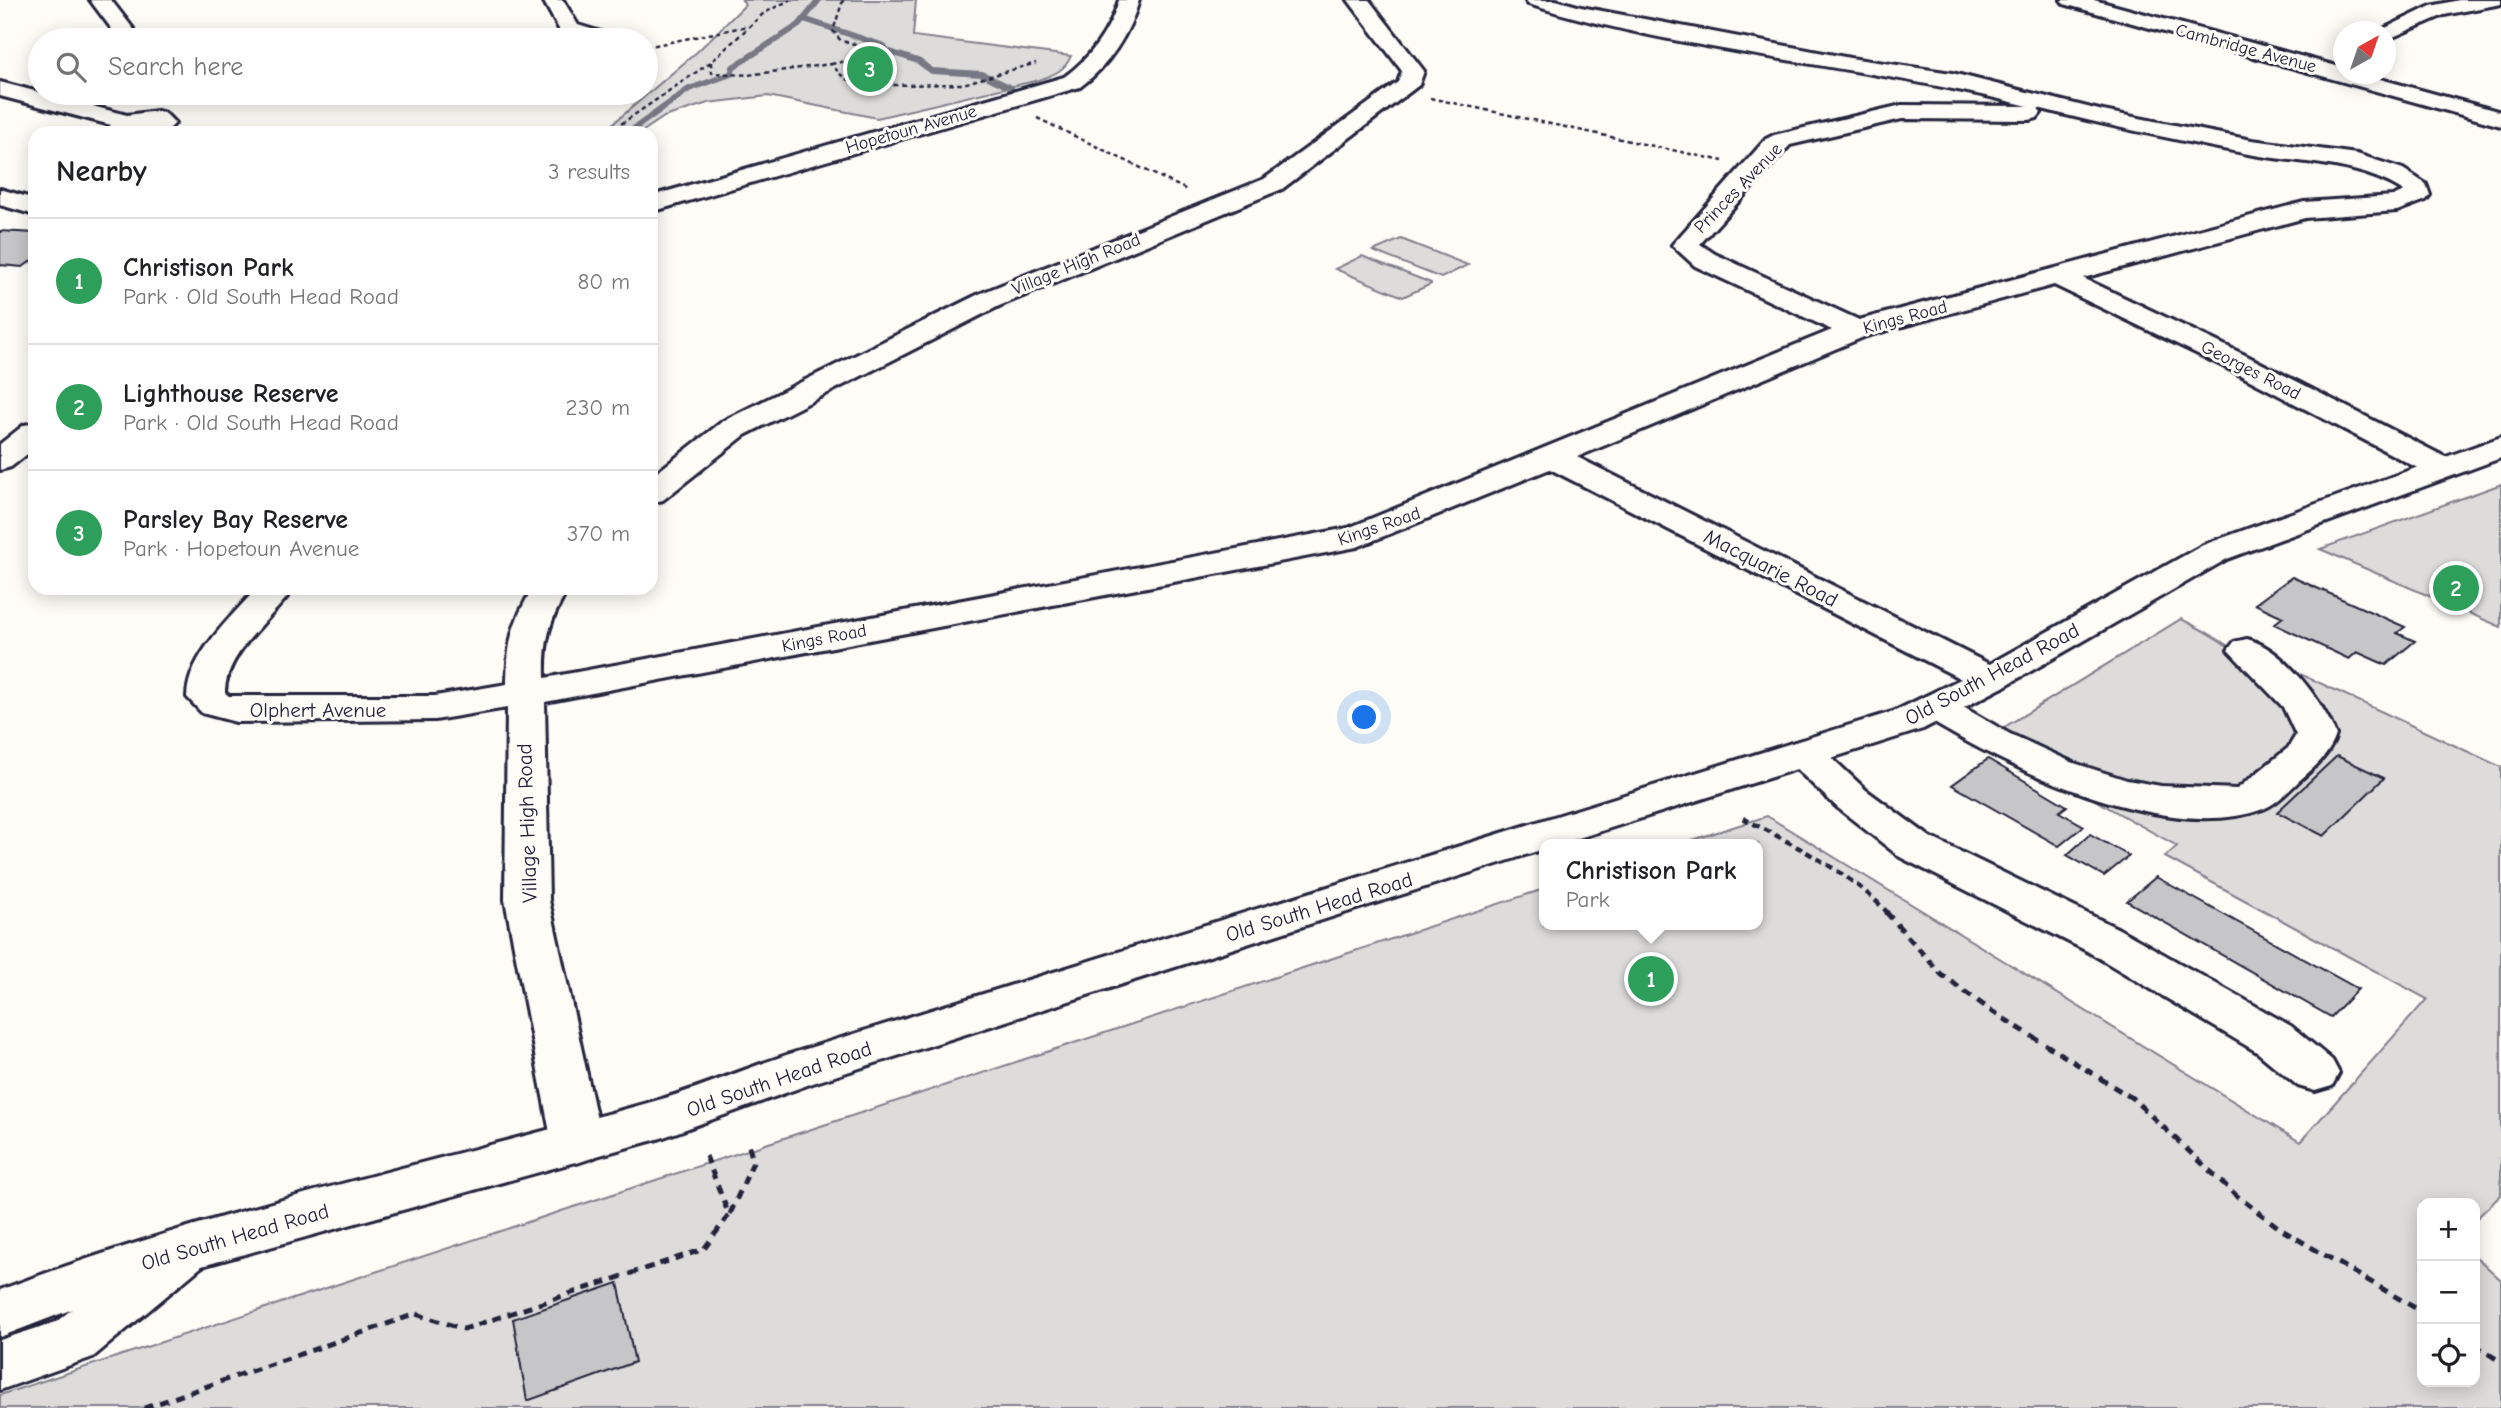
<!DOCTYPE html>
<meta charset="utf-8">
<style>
body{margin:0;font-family:"Comic Neue",sans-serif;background:#f6f6f6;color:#202124}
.controls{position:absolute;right:21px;bottom:21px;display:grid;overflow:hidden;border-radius:14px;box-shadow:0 4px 18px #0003}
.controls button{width:63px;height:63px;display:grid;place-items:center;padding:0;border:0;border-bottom:2px solid #e0e0e0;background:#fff;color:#202124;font:35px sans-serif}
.compass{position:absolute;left:2333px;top:21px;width:63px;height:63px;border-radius:50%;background:#fff;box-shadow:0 4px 18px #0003;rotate:40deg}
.you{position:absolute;left:1365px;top:718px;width:24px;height:24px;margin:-18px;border:5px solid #fff;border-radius:50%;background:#1a73e8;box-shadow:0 0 0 10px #1a73e833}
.badge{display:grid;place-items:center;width:46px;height:46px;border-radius:50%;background:#0f766e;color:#fff;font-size:23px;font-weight:700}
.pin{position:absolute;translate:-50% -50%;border:4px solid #fff;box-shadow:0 2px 7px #0006}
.popup{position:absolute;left:1539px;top:839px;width:224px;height:91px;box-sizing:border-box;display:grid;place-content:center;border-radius:14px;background:#fff;filter:drop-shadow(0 2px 5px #0005);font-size:23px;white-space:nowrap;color:#757577}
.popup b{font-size:26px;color:#202124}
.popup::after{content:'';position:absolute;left:50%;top:100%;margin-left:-14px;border:14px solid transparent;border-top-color:#fff}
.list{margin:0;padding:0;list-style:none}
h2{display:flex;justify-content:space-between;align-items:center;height:91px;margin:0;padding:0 28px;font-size:30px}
h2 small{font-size:23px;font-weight:400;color:#757577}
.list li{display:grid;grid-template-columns:46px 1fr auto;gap:21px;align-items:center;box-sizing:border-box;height:126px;padding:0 28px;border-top:2px solid #e0e0e0}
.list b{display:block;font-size:26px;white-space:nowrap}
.list p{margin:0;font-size:23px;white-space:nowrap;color:#757577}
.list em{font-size:23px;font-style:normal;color:#757577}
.icon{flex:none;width:38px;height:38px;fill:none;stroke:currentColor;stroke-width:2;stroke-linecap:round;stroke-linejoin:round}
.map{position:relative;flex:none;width:2501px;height:1408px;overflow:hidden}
.search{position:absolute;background:#fff;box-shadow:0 4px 18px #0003;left:28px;top:28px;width:630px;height:77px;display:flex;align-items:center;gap:18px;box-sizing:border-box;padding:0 24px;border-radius:38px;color:#757577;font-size:26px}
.panel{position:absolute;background:#fff;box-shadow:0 4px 18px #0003;left:28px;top:126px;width:630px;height:469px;border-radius:21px}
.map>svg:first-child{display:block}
.green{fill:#dddcdb;stroke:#807f8b;stroke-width:2}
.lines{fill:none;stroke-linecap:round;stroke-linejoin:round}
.stream{stroke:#787885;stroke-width:6}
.building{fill:#c6c6c8;stroke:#22223b;stroke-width:2}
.minor-casing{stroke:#22223b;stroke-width:6}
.major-casing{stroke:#22223b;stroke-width:6}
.path-far2{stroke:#22223b;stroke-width:2.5;stroke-dasharray:4.5 3.5;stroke-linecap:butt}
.path-far1{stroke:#22223b;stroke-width:4.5;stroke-dasharray:7 5;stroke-linecap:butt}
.path{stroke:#22223b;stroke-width:5;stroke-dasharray:9 7;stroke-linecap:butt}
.minor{fill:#fdfcf7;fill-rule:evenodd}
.major{fill:#fdfcf7;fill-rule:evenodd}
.labels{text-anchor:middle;stroke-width:6;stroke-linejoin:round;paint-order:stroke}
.far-street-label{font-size:18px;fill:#22223b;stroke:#fdfcf7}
.street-label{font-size:21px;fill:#22223b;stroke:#fdfcf7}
</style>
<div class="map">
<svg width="2501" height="1408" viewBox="0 0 2501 1408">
<rect width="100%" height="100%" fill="#fdfcf7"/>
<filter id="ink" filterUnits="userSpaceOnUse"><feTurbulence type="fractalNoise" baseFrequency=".0143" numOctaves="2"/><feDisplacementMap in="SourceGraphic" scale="14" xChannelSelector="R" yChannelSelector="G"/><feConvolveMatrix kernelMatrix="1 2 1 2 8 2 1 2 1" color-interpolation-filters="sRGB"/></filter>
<g filter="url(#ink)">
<!-- green -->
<path class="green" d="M742 0H916L913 36 1071 56C1065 71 1053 75 1039 80L877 118 768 96 708 103 664 117 640 133H602L698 51 745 5Z
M1401 239 1468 265 1441 278 1373 251Z
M1362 256 1431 283V284L1403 297 1335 269Z
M2501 484V627L2320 549 2499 485Z
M2181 619C2247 651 2259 671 2299 729L2290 745 2236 787 2226 792 2122 785 1993 734Z
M2266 658 2501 767V1195L2475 1220V1203H2422V1382H2475V1256L2501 1280V1408H0V1395L1544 889V925H1758V844H1680L1767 816 2300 1142 2427 999 2165 857 2177 846 2073 788 2236 813 2250 812 2263 807 2321 756Z"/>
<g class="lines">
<!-- stream -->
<path class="stream" d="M804 19 884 46 887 51 918 61 932 71 982 74 1011 88
M628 133 689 89 731 74 733 67 799 25 819 0"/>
</g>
<!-- building -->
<path class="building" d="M0 231 35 233V258L23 267 0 265Z
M2292 577 2405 627 2397 633 2415 641 2386 665 2357 652 2349 659 2274 624 2283 617 2255 604Z
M2337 756 2384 778 2324 836 2277 812Z
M1988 759 2067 806 2059 812 2084 826 2059 846 1952 785Z
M2090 834 2129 856 2104 876 2067 855Z
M2156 877 2358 989 2331 1017 2127 901Z
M618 1283 635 1362 527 1401 513 1319Z"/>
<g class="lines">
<!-- minor casing -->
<g class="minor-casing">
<path id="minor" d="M90 0H111L142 40H120Z
M543 0H563L578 25 611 35 614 40H558L559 29Z
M1119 0H1139C1130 33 1108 67 1080 87L651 212V196L1064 77C1090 59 1110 30 1119 0Z
M1348 0H1369L1424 71 1419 85 1282 189 999 306 745 435 663 500 651 503V477L723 421 979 294 1264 179 1398 82 1402 71Z
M1525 0H1556L1581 7 1850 58 1952 73 2103 111 2252 140 2357 154 2403 169 2426 184 2430 195 2426 200 2397 211 2305 218 2083 278 2245 355 2453 461 2458 468 2453 475 2442 478 2431 475 2225 367 2054 285 1866 336 1577 457 2003 671 2009 679 2003 687 1990 690 1977 687 1550 469 1357 547 545 702 549 900 602 1143 595 1157 577 1163 559 1157 552 1143 505 900 507 708 435 720 236 722 202 713 187 697C188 655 231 618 257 588H294C272 619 225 652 225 693L229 696H435L507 684C508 643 511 624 533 588H569C549 621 544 640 545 678L1348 528 1832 330 1695 266 1672 245 1766 139 1774 135 1902 105 2028 106C1863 64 1690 55 1528 4ZM2038 108C2107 126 2178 140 2248 154 2302 164 2357 161 2404 191L2393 196 2304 202 1859 320 1715 254 1700 244 1790 145 1902 119 2029 120 2037 118 2041 113Z
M2061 0H2094L2344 68V74H2362L2501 112V126L2064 4Z
M2459 0H2501V4L2444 15 2386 40V32H2377L2431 6Z
M0 82 127 115 157 111 165 113 175 123C163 140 129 133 111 133L108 129 111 125 0 96Z
M0 189 35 199V215L0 205Z
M35 423V448L11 467 0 470V444L24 425Z
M2247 639C2283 648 2323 701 2336 735 2330 754 2315 767 2300 780 2289 790 2277 804 2263 809 2166 845 2004 767 1923 716L1918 708 1923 700 1937 696 1951 700 2010 734 2074 763 2127 780 2161 786 2237 789 2288 748 2296 735 2283 707 2228 650 2234 642Z
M1803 740 1817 744 1866 790 1930 837 2119 929 2291 1026 2332 1060 2339 1073 2332 1086 2315 1091 2298 1086 2257 1052 2087 951 1900 857 1838 808 1789 762 1783 753 1789 744Z
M182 1229 201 1235 208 1251 201 1267 93 1357 0 1390V1340L56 1322 163 1235Z"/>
</g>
<!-- major casing -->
<g class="major-casing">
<path id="major" d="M2501 437V458L2227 559 2003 687 1923 729 1560 844H1544V849L813 1083 661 1138 184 1271 112 1294 0 1337V1290C211 1210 433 1163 651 1102 700 1089 747 1067 796 1052L1895 711 1977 671 2203 545Z"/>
</g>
<!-- path-far2 -->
<path class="path-far2" d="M843 0 833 31 841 41 878 49
M646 47 748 26
M711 62 712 73 748 75 831 64 845 79 892 85 963 84 1036 63
M831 64 864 58 877 50
M1430 98 1723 161
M1037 118 1187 190
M608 133 711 62 764 13 790 0"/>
<!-- path-far1 -->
<path class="path-far1" d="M1743 818C1792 844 1850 872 1888 913"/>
<!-- path -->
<path class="path" d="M1886 912 1942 975 1993 1012 2132 1098 2237 1196 2282 1230 2422 1312
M730 1214 753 1162 748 1142
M2475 1345 2501 1362
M144 1408 416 1314 464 1329 704 1249 729 1215 706 1156"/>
<!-- minor -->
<use href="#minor" class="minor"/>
<!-- major -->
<use href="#major" class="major"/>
</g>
</g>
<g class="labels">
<!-- far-street labels -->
<g class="far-street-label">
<text transform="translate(2246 48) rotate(15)" y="6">Cambridge Avenue</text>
<text transform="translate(911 129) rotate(-16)" y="6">Hopetoun Avenue</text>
<text transform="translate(1738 188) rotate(-46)" y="6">Princes Avenue</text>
<text transform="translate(1076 264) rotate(-22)" y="6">Village High Road</text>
<text transform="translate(1905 317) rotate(-15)" y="6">Kings Road</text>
<text transform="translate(2251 370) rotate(27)" y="6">Georges Road</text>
<text transform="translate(1379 526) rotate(-19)" y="6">Kings Road</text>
<text transform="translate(824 638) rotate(-11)" y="6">Kings Road</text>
</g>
<!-- street labels -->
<g class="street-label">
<text transform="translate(1771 568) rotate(27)" y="7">Macquarie Road</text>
<text transform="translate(1992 674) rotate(-28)" y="7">Old South Head Road</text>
<text x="318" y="717">Olphert Avenue</text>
<text transform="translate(527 823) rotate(-92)" y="7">Village High Road</text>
<text transform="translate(1319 907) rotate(-17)" y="7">Old South Head Road</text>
<text transform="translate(779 1079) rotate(-19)" y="7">Old South Head Road</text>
<text transform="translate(235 1237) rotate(-16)" y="7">Old South Head Road</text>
</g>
</g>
</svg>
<div class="controls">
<button>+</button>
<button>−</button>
<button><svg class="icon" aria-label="locate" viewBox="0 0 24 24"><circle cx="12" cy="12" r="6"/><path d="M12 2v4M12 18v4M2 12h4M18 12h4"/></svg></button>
</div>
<svg class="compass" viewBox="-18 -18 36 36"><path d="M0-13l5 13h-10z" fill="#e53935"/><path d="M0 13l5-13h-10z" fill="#757577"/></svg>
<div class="you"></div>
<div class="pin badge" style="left:1651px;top:979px;background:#2e9e5b">1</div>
<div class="popup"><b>Christison Park</b>Park</div>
<div class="pin badge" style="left:2456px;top:588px;background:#2e9e5b">2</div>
<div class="pin badge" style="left:870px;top:69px;background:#2e9e5b">3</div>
<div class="search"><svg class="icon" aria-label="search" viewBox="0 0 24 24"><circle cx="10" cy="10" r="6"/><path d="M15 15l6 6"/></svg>Search here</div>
<section class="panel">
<h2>Nearby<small>3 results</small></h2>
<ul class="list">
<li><span class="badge" style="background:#2e9e5b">1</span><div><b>Christison Park</b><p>Park · Old South Head Road</p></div><em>80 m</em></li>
<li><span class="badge" style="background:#2e9e5b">2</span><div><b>Lighthouse Reserve</b><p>Park · Old South Head Road</p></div><em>230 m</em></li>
<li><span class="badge" style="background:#2e9e5b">3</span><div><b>Parsley Bay Reserve</b><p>Park · Hopetoun Avenue</p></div><em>370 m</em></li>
</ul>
</section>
</div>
